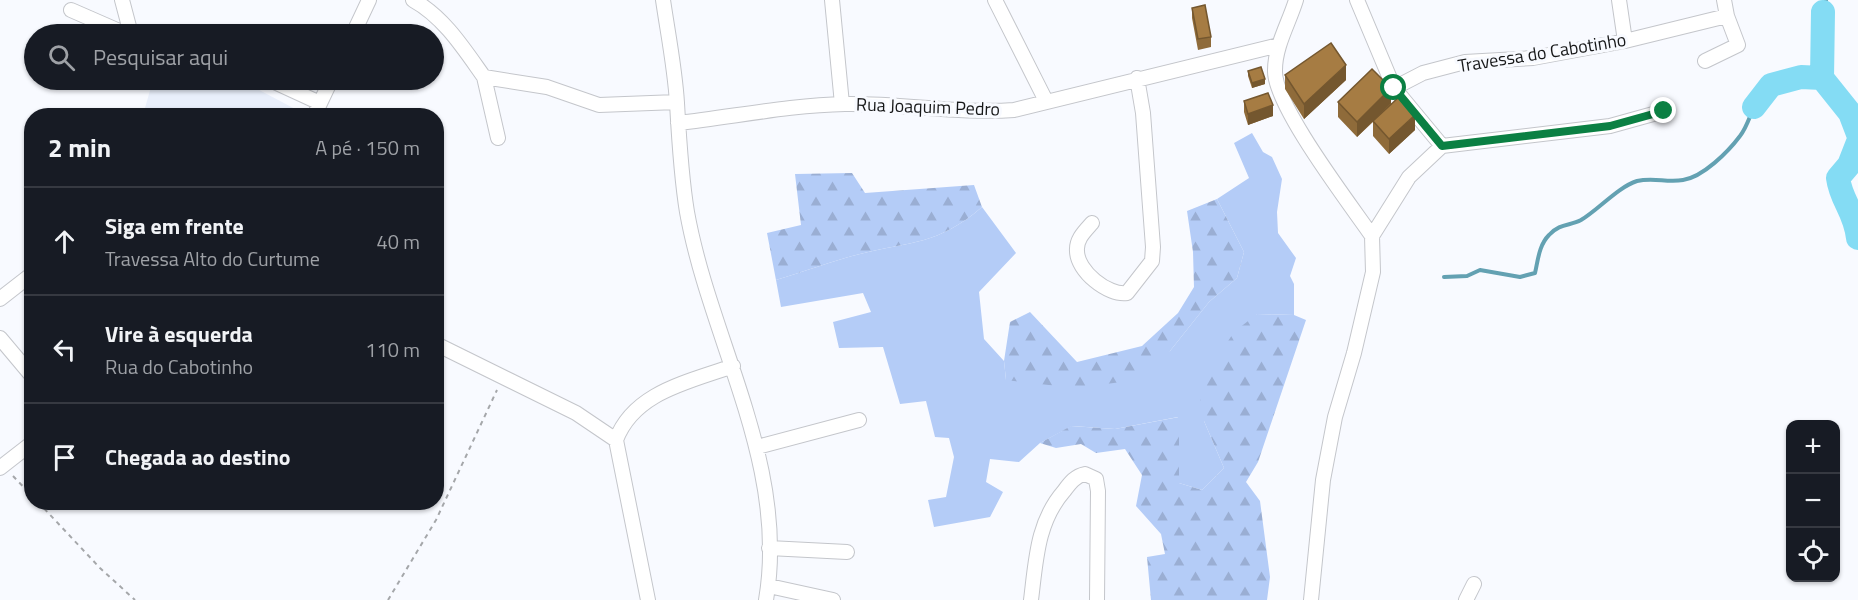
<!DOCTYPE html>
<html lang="pt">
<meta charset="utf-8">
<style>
body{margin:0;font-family:"Titillium Web",sans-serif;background:#242831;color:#f1f3f6}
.controls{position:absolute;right:18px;bottom:18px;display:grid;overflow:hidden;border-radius:12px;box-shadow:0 2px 4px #0004}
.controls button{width:54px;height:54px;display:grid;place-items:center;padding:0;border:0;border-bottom:2px solid #363941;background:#171b24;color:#f1f3f6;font:30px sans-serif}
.stop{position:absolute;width:18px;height:18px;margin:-14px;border:4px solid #0b8043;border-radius:50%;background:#fff}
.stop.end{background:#0b8043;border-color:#fff;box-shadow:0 2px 6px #0008}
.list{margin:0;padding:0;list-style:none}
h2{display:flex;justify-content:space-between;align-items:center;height:78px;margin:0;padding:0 24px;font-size:26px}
h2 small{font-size:20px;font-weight:400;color:#9ea1a6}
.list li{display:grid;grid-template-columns:39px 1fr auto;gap:18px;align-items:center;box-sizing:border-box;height:108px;padding:0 24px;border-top:2px solid #363941}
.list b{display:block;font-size:22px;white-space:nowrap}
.list p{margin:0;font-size:20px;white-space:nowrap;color:#9ea1a6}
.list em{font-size:20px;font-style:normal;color:#9ea1a6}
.icon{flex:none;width:33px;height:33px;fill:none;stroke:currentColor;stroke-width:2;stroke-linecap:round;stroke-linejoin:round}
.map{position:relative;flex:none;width:1858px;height:600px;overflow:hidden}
.search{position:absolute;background:#171b24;box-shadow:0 2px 4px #0004;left:24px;top:24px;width:420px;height:66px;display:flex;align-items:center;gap:15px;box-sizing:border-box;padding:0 21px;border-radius:33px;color:#9ea1a6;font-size:22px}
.panel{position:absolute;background:#171b24;box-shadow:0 2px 4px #0004;left:24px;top:108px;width:420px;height:402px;border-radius:24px}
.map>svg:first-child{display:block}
.built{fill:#e9effb}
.green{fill:#b4ccf7}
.forest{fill:url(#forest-firs)}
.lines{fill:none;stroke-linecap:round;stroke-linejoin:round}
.stream{stroke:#63a1b2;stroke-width:4}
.river{stroke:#84dcf4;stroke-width:24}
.minor-casing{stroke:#c4c6cb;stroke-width:16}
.path{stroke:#a5a7aa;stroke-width:2;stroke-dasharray:4.5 4.5;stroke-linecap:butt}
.minor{stroke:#fff;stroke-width:14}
.wall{fill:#8f6b3a}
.shaded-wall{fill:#74572f}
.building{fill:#a67c43;stroke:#74572f;stroke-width:1.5}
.route{stroke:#0b8043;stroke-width:8}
.labels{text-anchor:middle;stroke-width:6;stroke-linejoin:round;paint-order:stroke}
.street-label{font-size:18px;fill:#171819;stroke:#f8faff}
</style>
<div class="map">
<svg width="1858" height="600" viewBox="0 0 1858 600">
<defs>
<pattern id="forest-firs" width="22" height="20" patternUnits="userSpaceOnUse" patternTransform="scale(1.5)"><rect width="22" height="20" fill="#b4ccf7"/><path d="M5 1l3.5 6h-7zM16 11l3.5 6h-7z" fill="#9aaed3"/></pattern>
</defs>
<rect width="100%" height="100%" fill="#f8faff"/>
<!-- built -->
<path class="built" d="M153 80H240L299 111 297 116 143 115Z"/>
<!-- green -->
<path class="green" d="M1252 133 1263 152 1272 157 1282 179 1277 212 1278 233 1296 258 1290 276 1294 284V315L1257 314 1204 421 1224 468 1202 490 1179 483 1178 417 1115 429 1072 426 1040 443 1019 462 990 459 986 482 1003 492 990 517 934 527 928 500 946 497 954 457 949 438 935 437 926 401 900 404 883 347 839 348 833 322 871 312 863 293 781 307 776 280C804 272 831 261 860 254 912 241 938 245 982 207L1016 253 979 292 984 339 1004 361 1006 380 1170 351 1209 302 1237 278 1244 252 1217 199 1249 178 1234 143Z"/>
<!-- forest -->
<path class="forest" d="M852 173 865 193 974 185 982 207C938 245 912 241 860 254 831 261 804 272 776 280L767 233 801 225 795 174Z
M1217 199 1244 252 1237 278 1209 302 1170 351 1129 381 1075 388 1006 380 1004 361 1010 322 1030 312 1077 362 1142 346 1178 313 1194 287 1193 252 1187 211Z
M1257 314 1294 315 1306 320 1258 462 1246 482 1260 501 1270 577 1267 600H1151L1147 557 1165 554 1161 534 1136 506 1142 475 1125 449 1096 453 1081 444 1056 448 1040 443 1071 426 1115 429 1179 417V483L1202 490 1224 468 1204 421 1198 387 1234 332Z"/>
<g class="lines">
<!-- stream -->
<path class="stream" d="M1823 12 1826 0
M1444 277 1467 276 1480 270 1520 277 1535 273C1538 260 1539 245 1549 235 1560 223 1570 226 1581 220 1598 210 1618 187 1637 181 1654 177 1667 183 1683 180 1703 177 1728 152 1740 136 1746 129 1750 116 1754 107"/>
<!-- river -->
<path class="river" d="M1823 12 1822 78 1850 113 1858 134
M1754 107 1771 85 1801 77 1822 78
M1858 142 1849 165 1838 178C1841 201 1855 211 1858 238"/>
<!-- minor casing -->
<g class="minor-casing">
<path id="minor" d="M122 0 131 34
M413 0C444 17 464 49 484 77L547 87 599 105 677 102
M663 0C668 34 675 69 677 103 679 139 681 176 687 212 710 341 789 464 766 600
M832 0 842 104
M995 0 1046 101
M1296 0C1289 23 1275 46 1275 70 1273 104 1350 204 1372 236
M1357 0 1394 88 1442 146
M1619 0 1625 41
M71 10 126 34
M353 34 369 0
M1705 61 1738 45 1727 16 1724 0
M484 77 498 138
M270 80 320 103
M1394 88 1423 73 1465 62 1533 58 1625 41 1727 16
M314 116 331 80
M678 123C733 117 790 105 845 104 902 103 958 114 1014 110L1279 45
M1092 223C1085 231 1076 239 1077 251 1077 271 1108 296 1127 293L1152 261 1153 247 1143 113 1137 78
M1372 236 1409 177 1442 146 1610 126 1664 111
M0 299 32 274
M0 338 32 376
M436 344 576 413 616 440
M757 447 859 420
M0 468 32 443
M769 548 847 552
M769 586 833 600
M648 600 616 440C634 392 689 382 733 366
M1031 600C1036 560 1037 522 1064 491 1070 483 1075 476 1085 474L1096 479 1098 491 1097 600
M1311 600 1323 480 1335 417 1354 353 1373 272 1372 236
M1466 600 1474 584"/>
</g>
<!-- path -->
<path class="path" d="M13 476 32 496
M38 502 100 568 135 600
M388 600 436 520 497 390"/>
<!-- minor -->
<use href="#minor" class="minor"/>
</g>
<!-- wall -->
<path class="wall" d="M1192 8 1211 37V47L1198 50 1192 18Z
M1248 71 1265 84 1252 88 1248 76Z
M1285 75 1346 80 1304 119 1285 89Z
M1244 101 1273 116 1248 125 1244 112Z
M1338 102 1391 103 1415 130 1389 154 1373 136V122L1357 137 1338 117Z"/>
<!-- shaded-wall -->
<path class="shaded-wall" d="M1346 65V80L1304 119V104Z
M1265 79V84L1252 88V83Z
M1391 88V103L1357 137V122Z
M1273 105V116L1248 125V114Z
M1415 115V130L1389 154V139Z"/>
<!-- building -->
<path class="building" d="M1205 5 1211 37 1198 39 1192 8Z
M1331 43 1346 65 1304 104 1285 75Z
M1261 67 1265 79 1252 83 1248 71Z
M1372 69 1391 88 1357 122 1338 102Z
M1268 93 1273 105 1248 114 1244 101Z
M1399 97 1415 115 1389 139 1373 121Z"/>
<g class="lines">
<!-- route -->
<path class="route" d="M1394 88 1442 146 1610 126 1664 111"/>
</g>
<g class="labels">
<!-- street labels -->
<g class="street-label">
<text transform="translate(1542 53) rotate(-9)" y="6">Travessa do Cabotinho</text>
<text transform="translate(928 107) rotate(2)" y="6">Rua Joaquim Pedro</text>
</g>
</g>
</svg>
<div class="controls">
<button>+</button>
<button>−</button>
<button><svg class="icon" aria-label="locate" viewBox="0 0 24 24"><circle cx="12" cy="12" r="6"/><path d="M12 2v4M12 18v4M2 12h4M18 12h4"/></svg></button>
</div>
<div class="stop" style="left:1394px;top:88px"></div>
<div class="stop end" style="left:1664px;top:111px"></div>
<div class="search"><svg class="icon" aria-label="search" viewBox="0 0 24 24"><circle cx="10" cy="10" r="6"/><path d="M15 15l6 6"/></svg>Pesquisar aqui</div>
<section class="panel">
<h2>2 min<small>A pé · 150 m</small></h2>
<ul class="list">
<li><svg class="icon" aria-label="ahead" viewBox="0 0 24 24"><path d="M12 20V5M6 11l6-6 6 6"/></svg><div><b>Siga em frente</b><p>Travessa Alto do Curtume</p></div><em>40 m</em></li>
<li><svg class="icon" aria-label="left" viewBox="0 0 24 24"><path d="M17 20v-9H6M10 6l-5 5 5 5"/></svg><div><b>Vire à esquerda</b><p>Rua do Cabotinho</p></div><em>110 m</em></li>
<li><svg class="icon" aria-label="arrive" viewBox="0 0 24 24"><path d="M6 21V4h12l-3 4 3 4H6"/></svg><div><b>Chegada ao destino</b></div></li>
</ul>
</section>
</div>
